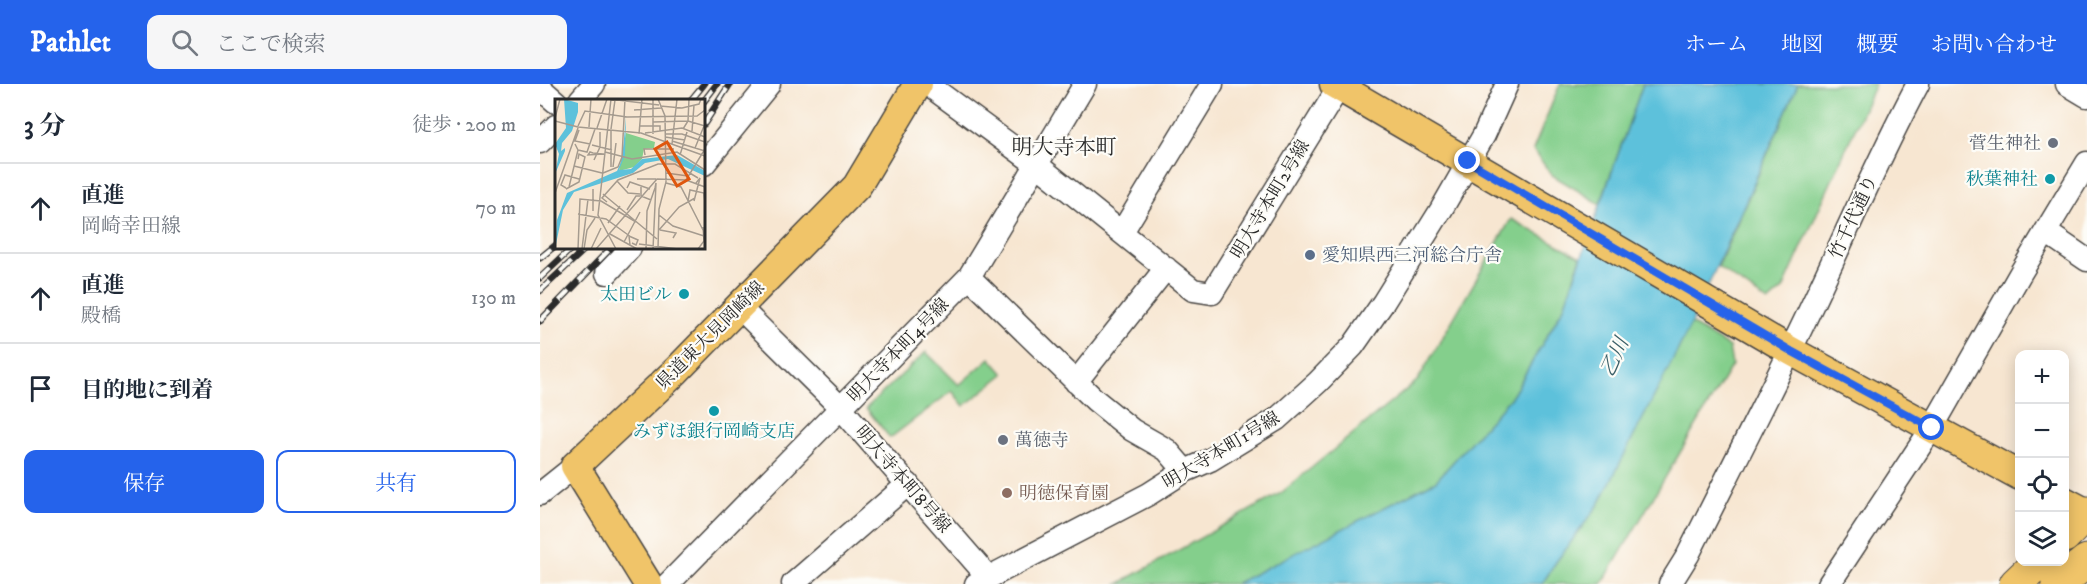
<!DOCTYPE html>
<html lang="ja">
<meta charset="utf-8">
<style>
body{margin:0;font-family:"IM FELL DW Pica","Noto Serif JP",serif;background:#f6f6f7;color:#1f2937}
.controls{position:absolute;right:18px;bottom:18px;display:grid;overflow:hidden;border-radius:12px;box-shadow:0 3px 15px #0003}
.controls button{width:54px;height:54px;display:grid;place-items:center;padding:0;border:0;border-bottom:2px solid #e0e1e3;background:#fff;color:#1f2937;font:30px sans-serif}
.stop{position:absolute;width:18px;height:18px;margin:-14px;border:4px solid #2563eb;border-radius:50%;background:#fff}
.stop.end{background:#2563eb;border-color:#fff;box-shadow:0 2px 6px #0008}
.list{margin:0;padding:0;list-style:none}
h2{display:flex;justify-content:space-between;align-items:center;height:78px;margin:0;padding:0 24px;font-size:26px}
h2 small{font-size:20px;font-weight:400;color:#747a83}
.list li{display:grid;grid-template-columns:39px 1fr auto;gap:18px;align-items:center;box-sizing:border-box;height:90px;padding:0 24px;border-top:2px solid #e0e1e3}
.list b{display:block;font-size:22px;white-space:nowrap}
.list p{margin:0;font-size:20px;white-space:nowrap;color:#747a83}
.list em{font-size:20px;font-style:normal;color:#747a83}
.actions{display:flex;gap:12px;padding:18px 24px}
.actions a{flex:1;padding:14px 0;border:2px solid #2563eb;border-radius:12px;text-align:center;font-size:21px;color:#2563eb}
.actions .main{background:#2563eb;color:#fff}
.icon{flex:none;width:33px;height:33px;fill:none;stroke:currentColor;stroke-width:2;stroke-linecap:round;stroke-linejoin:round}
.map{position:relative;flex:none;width:1547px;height:500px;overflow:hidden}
header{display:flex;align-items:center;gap:36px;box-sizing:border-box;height:84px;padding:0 30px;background:#2563eb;color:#fff}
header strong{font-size:28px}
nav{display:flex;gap:33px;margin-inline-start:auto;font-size:21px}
.search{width:420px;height:54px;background:#f6f6f7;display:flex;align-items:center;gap:15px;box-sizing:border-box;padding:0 21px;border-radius:12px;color:#747a83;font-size:22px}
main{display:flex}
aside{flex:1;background:#fff}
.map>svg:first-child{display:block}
.green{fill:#84cf8c;stroke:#587d5c;stroke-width:1.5}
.water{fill:#5dc1db;stroke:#447683;stroke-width:1.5}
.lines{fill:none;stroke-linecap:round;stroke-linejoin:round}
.minor-casing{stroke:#4a4744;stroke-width:25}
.major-casing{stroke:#4a4744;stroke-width:31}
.highway-casing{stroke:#4a4744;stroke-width:35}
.minor{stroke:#fff;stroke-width:22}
.major{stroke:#f0c469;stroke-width:28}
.highway{stroke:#f0c469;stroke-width:33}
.rail-casing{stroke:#2b2b2b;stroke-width:7}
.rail{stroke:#fdfcf7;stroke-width:4.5;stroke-dasharray:14;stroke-linecap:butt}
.route{stroke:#2563eb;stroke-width:8}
.worship-dot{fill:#6b7280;stroke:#fdfcf7;stroke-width:2}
.culture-dot{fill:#0f9aa8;stroke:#fdfcf7;stroke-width:2}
.service-dot{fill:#5c6f8a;stroke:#fdfcf7;stroke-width:2}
.education-dot{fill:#8d6e63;stroke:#fdfcf7;stroke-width:2}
.labels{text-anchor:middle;stroke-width:4.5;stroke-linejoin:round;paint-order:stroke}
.worship-label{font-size:18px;fill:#5b616d;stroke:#fdfcf7;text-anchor:end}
.culture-label{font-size:18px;fill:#0d838f;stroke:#fdfcf7;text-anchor:end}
.street-label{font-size:18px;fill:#2b2b2b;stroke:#fdfcf7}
.service-label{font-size:18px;fill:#4e5e75;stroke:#fdfcf7;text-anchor:start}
.education-label{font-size:18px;fill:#785e54;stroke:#fdfcf7;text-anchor:start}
.water-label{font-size:20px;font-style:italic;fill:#3c6069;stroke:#fdfcf7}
.quarter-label{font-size:21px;fill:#2b2b2b;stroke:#fdfcf7}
.inset-road{fill:none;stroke:#a59b8f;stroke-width:1.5}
.view{fill:#df570e;fill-opacity:0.15;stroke:#df570e;stroke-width:3}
.inset-edge{fill:none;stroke:#2b2b2b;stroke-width:3}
</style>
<header>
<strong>Pathlet</strong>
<div class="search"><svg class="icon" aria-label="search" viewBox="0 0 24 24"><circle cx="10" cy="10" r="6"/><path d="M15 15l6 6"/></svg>ここで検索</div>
<nav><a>ホーム</a><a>地図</a><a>概要</a><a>お問い合わせ</a></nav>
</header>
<main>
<aside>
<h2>3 分<small>徒歩 · 200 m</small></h2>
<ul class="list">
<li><svg class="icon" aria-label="ahead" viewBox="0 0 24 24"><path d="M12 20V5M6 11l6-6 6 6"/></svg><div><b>直進</b><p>岡崎幸田線</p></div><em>70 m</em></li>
<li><svg class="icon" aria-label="ahead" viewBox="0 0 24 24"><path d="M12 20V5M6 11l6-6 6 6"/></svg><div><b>直進</b><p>殿橋</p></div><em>130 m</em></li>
<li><svg class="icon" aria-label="arrive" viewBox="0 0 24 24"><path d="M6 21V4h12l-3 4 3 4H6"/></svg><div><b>目的地に到着</b></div></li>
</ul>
<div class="actions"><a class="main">保存</a><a>共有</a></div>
</aside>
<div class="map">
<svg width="1547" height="500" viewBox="0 0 1547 500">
<rect width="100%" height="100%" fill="#fdfcf7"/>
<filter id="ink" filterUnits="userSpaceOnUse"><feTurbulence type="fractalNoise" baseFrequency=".0167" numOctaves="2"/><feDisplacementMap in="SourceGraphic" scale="12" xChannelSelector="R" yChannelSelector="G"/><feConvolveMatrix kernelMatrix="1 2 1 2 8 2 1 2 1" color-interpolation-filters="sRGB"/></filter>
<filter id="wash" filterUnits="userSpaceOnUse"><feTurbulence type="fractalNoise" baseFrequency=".008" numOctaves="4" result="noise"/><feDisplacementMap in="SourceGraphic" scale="24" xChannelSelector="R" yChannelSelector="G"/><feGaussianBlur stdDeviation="1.35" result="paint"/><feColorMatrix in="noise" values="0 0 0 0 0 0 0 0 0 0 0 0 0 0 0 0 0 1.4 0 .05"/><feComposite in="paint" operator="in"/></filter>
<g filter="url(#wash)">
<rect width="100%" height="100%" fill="#f7e6d1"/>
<!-- green -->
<path class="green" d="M1020 0H1103L1060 120 1012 91 993 66Z
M1258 0H1335L1243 205 1228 218 1178 183Z
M971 135 1041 173 1024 223 973 311 896 397 695 500H578L741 409 878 296Z
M1151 240 1189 263 1192 281 1062 500H1002L1016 478 1059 420Z
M386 268 419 301 450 274 464 290 424 322 412 307 350 354 326 324Z"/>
<!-- water -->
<path class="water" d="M1103 0H1258L1151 240 1059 420 1016 478 1002 500H695L896 397 973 311 1024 223Z"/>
</g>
<g filter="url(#ink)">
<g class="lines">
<!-- minor casing -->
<g class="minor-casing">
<path id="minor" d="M387 0 496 80 653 206 672 209 799 3
M1527 0 1547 12
M0 4 16 18
M40 16 54 0
M0 58 16 42
M164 80 229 0
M582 148 672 0
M1506 148 1547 176
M67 189 90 164
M429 193 555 316 592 346 627 366 645 387
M199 223 301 324 449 494
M536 298 626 184
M0 410 35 382
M128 500 429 193 545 0
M253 500 368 400
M436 500 609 410 645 387 670 376 737 335 778 298 813 262 843 219 901 126 944 51 967 0
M1130 500 1148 471C1182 403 1217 335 1250 267 1294 179 1331 87 1378 0
M1289 500 1392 344 1480 190 1547 79"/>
</g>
<!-- major casing -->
<g class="major-casing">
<path id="major" d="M794 0 1251 267 1480 392
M1524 417 1547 429
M108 500 35 382 136 287 317 102 378 0"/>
</g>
<!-- highway casing -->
<g class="highway-casing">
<path id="highway" d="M1524 452 1547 429
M1476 500 1499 478
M1518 500 1547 477"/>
</g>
<!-- minor -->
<use href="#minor" class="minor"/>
<!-- major -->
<use href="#major" class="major"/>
<!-- highway -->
<use href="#highway" class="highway"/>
<!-- rail casing -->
<g class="rail-casing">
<path id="rail" d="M151 16 164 0
M164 17 177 0
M164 40 190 0
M0 174 16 161
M0 194 32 164
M0 207 46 164
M0 237 71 164"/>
</g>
<!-- rail -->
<use href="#rail" class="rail"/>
</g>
</g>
<g class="lines" filter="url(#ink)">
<!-- route -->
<path class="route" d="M928 77 1251 267 1392 344"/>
</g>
<!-- markers -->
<g class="worship-dot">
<circle cx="1513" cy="59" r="6"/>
<circle cx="463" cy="356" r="6"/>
</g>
<g class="culture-dot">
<circle cx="1510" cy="95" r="6"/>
<circle cx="144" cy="210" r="6"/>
<circle cx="174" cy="327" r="6"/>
</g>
<circle class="service-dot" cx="770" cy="171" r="6"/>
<circle class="education-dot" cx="467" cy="409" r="6"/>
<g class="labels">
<!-- worship labels -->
<g class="worship-label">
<text x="1501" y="65">菅生神社</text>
<text x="475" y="362" text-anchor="start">萬徳寺</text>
</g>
<!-- culture labels -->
<g class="culture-label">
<text x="1498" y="101">秋葉神社</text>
<text x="132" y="216">太田ビル</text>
<text x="174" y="353" text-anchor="middle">みずほ銀行岡崎支店</text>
</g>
<!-- street labels -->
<g class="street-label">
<text transform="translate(730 115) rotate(-59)" y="6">明大寺本町2号線</text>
<text transform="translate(1313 133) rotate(-65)" y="6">竹千代通り</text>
<text transform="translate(170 251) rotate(-45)" y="6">県道東大見岡崎線</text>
<text transform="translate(358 266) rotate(-46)" y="6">明大寺本町4号線</text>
<text transform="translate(681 366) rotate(-31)" y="6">明大寺本町1号線</text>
<text transform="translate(363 395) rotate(49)" y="6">明大寺本町8号線</text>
</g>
<!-- service labels -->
<g class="service-label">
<text x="782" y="177">愛知県西三河総合庁舎</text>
</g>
<!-- education labels -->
<g class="education-label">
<text x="479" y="415">明徳保育園</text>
</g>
<!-- water labels -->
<g class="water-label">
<text transform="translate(1074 273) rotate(-66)" y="7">乙川</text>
</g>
<!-- quarter labels -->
<g class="quarter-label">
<text x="524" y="70">明大寺本町</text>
</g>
</g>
<!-- overview -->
<g transform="translate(15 15)">
<rect width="150" height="150" fill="#f7e6d1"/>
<path d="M71 34 100 43 99 49 89 50 87 60 79 68 64 72Z" fill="#84cf8c"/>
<path d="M9 0 23 4V13L17 32 7 44 6 52 10 49V52L0 75 4 55 0 45 11 29ZM71 18 70 56 64 71 76 70 87 60 122 56 150 72V77L113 60 90 64 78 74 19 93 8 111 0 150 2 121 12 94 62 72 67 61Z" fill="#5dc1db"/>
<path class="inset-road" d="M54 0 104 6M56 0 43 116 61 150M105 7 127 9 144 5 146 0M79 11 106 9M0 19 5 0M0 22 23 28 86 34 150 57M98 23 133 22 150 27M23 27 30 12 72 18 142 17 150 11M85 27H105V32M34 28 36 0M42 29 52 0M56 30 60 1M128 30 133 22 134 0M24 31 20 42 35 45M137 32 139 6M90 34 127 29 150 38M84 35 87 0M98 35V0M110 35H127L150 43M110 38 130 41M117 42 150 52M117 45 122 0M37 46 57 51M140 49 149 27M23 51 32 53 40 30M50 53 77 60 122 53 150 71M49 55 33 56 35 53 38 54 48 55H49M90 56 89 50H119M125 56 132 33M39 61 45 48V33M19 67 47 74M56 68V32M58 68 61 44M48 74 63 68 67 58 70 0M111 74 133 77M82 80H101M131 81 150 88M62 82 73 94 85 95M111 84 126 88 149 133M14 88 23 51 20 45M86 88V97L96 101M11 89 6 86 10 76 24 80M72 89 75 83 95 90M11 90 24 83 30 58 24 55 23 60M0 94 23 29M48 95 102 140M133 102 135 91 149 94 150 104M139 102 145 79 141 84M52 103 47 99 63 81 103 65H120L143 79M72 111 81 97H85M38 112V90M23 115 51 120 76 138M104 116 118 127 149 137M53 124 65 107M104 131 124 108 140 99M105 131 121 134 118 139M55 135 82 150M69 143 85 113M84 145 123 150M75 146 74 137 83 141 81 146 77 144M23 150 25 100 46 102 81 123M27 150 33 100M29 150 32 131 40 119M36 150 46 129M41 150 102 80 131 81 150 50M91 150 92 112 100 89M98 150 101 84 100 89M103 150 104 110 111 83 110 17 103 0M143 150 149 142 148 128"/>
<path class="view" d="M112 43 134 80 122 87 100 50Z"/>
<rect width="150" height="150" class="inset-edge"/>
</g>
</svg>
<div class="controls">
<button>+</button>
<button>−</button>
<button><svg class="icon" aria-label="locate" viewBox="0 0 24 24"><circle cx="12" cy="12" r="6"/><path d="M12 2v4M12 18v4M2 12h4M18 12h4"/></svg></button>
<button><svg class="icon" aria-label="layers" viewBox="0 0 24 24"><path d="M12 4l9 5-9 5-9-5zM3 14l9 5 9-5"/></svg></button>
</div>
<div class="stop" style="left:1392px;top:344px"></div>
<div class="stop end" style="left:928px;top:77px"></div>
</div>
</main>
